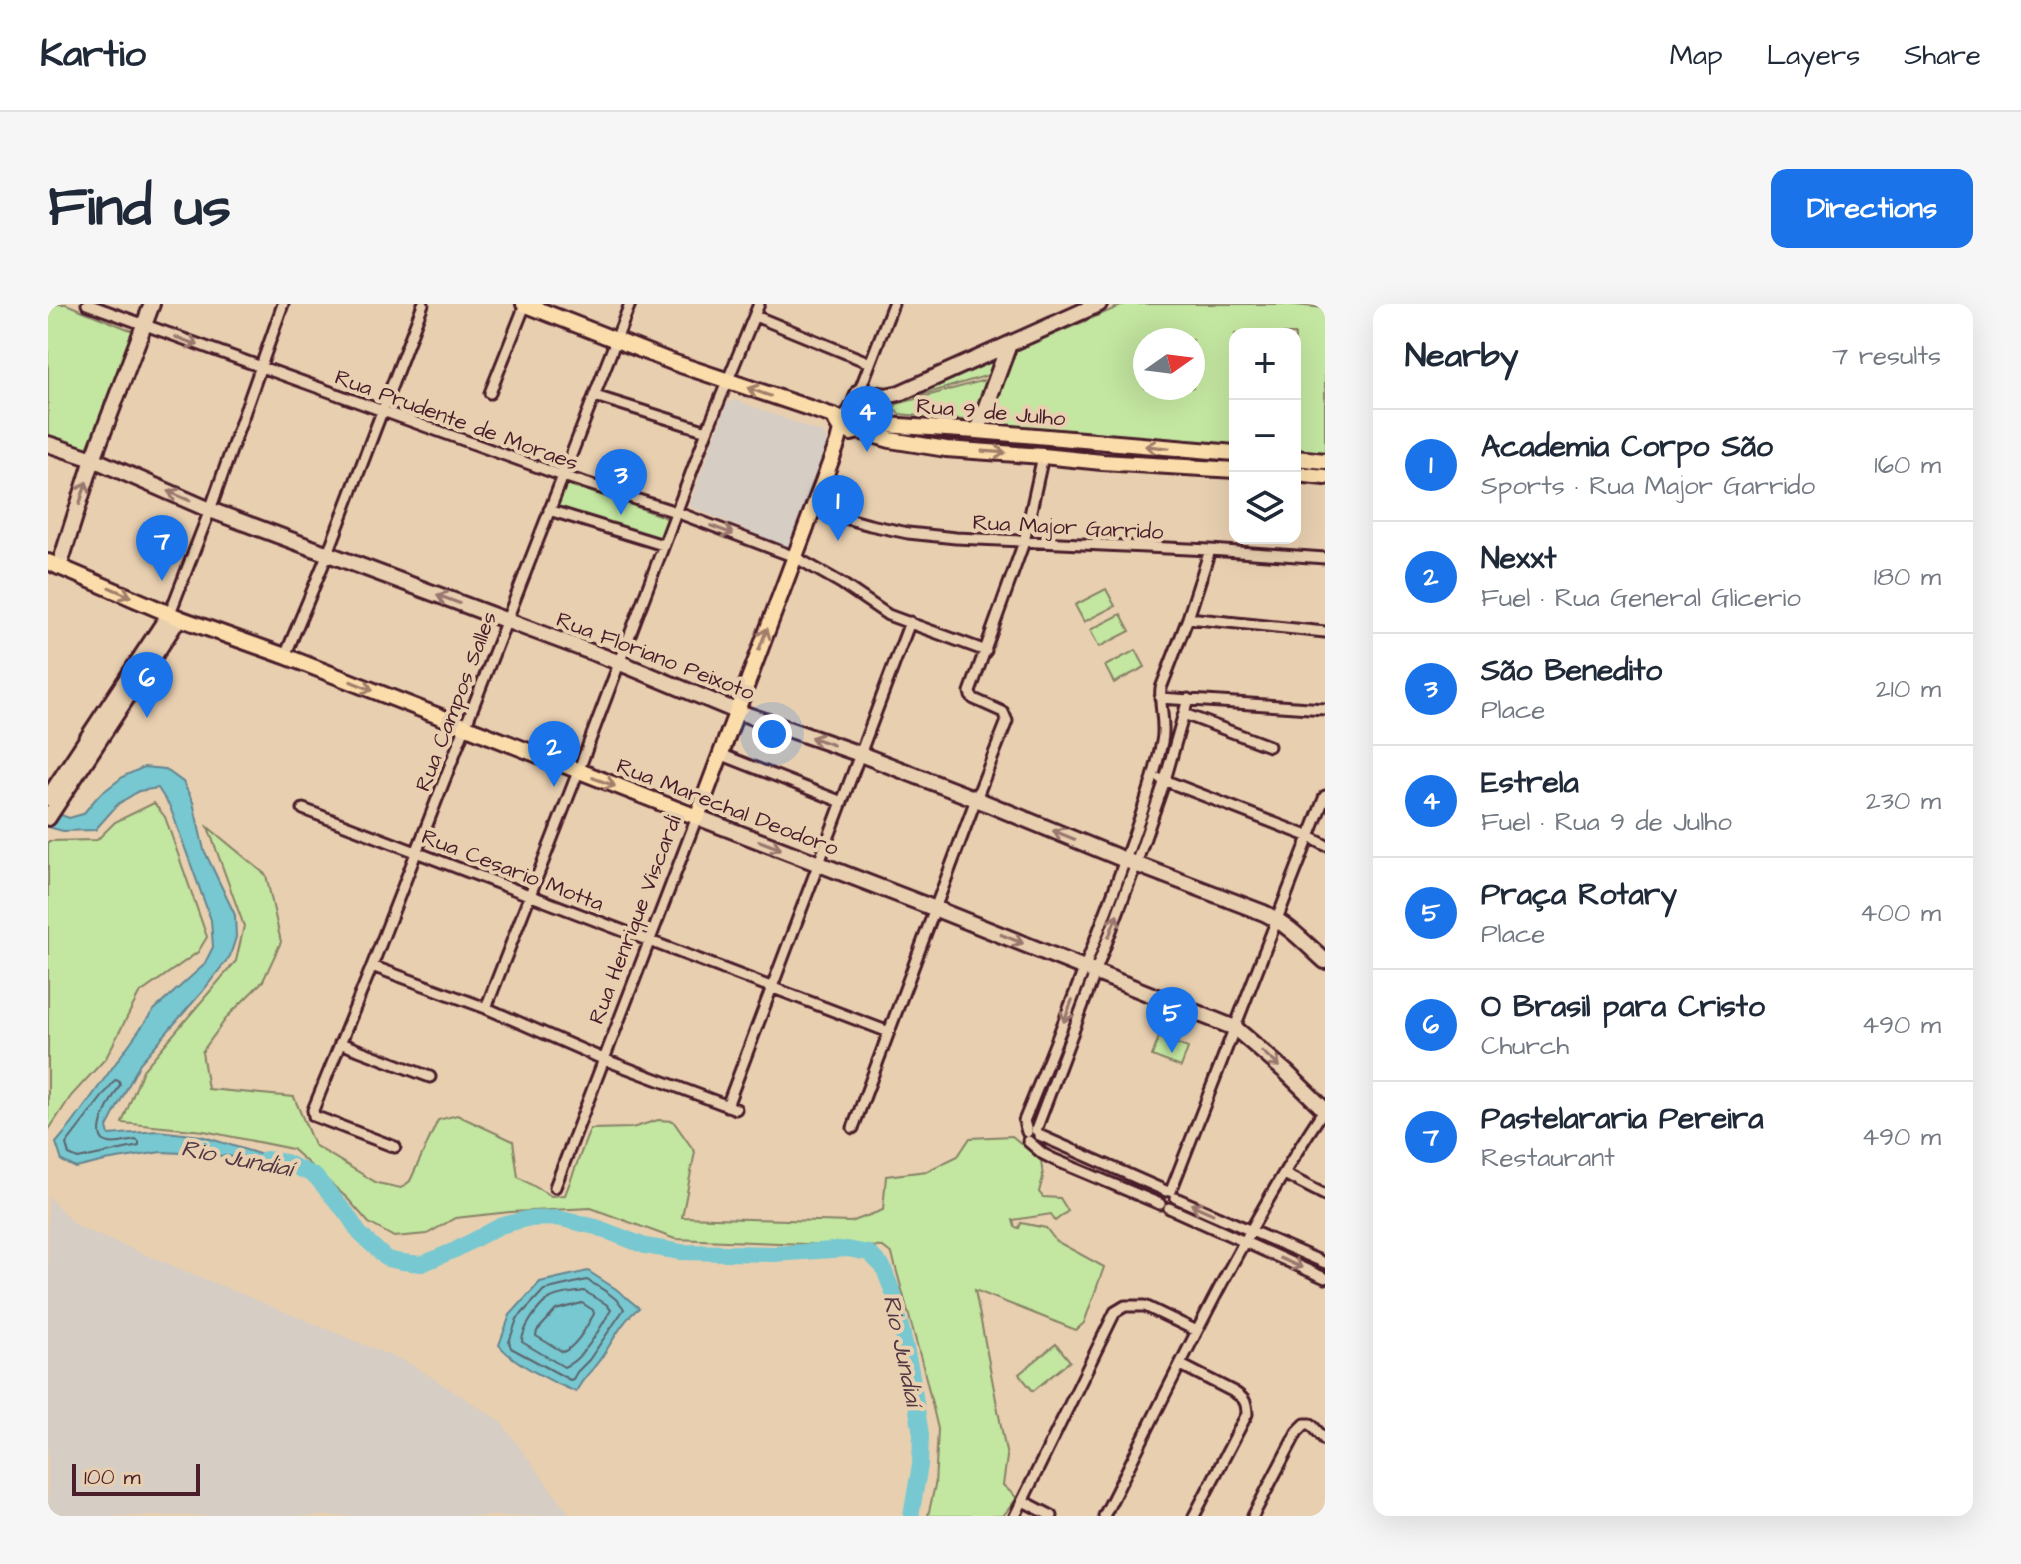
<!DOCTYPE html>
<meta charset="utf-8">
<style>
body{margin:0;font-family:"Architects Daughter",sans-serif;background:#f6f6f7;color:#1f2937}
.controls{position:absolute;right:24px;top:24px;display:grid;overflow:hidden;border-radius:16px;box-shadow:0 8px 32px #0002}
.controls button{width:72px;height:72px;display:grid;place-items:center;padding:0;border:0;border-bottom:2px solid #e0e1e3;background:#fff;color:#1f2937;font:40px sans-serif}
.compass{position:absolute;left:1085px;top:24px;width:72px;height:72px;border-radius:50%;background:#fff;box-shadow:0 8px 32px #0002;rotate:76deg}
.scale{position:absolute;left:24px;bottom:20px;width:128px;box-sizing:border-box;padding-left:8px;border:4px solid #4a1f2b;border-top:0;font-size:22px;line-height:28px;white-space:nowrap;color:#4a1f2b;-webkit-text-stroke:6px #e8cfb0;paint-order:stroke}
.you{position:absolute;left:724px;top:430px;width:28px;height:28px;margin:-20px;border:6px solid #fff;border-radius:50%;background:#1a73e8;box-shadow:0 0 0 12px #1a73e833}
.badge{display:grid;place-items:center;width:52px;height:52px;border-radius:50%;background:#1a73e8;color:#fff;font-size:26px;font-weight:700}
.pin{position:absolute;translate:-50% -66px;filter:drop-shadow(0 2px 4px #0008)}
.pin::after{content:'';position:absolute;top:42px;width:28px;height:24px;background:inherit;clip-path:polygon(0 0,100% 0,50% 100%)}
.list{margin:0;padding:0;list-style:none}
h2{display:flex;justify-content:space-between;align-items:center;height:104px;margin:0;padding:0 32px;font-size:34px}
h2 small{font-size:26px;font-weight:400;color:#747a83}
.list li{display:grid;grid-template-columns:52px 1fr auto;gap:24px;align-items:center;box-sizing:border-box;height:112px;padding:0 32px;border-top:2px solid #e0e1e3}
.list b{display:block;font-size:30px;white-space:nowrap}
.list p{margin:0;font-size:26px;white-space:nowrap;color:#747a83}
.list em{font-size:26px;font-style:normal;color:#747a83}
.icon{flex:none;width:44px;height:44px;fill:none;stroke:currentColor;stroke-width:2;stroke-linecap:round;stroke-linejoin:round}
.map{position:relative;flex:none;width:1277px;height:1212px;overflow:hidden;border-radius:16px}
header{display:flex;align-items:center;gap:48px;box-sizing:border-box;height:112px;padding:0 40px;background:#fff;border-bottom:2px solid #e0e1e3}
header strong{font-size:38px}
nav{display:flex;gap:44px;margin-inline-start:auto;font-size:28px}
.intro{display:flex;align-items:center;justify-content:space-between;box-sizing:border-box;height:192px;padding:0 48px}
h1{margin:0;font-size:56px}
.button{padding:20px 36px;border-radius:16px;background:#1a73e8;color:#fff;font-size:28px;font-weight:700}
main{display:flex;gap:48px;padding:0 48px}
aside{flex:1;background:#fff;border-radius:16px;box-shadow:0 8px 32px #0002}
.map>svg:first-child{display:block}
.built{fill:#d6cdc4}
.green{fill:#c3e6a0;stroke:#868266;stroke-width:2;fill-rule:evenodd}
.water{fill:#77c8d0;stroke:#65848e;stroke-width:2}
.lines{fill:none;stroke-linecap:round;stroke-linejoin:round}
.shore{stroke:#5c636d;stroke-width:2}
.river{stroke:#77c8d0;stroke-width:16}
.street-casing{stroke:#4a1f2b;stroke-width:15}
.secondary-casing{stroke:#4a1f2b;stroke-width:20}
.primary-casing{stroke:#4a1f2b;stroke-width:20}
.street{stroke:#e8cfb0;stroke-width:9}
.secondary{stroke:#e8cfb0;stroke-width:14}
.primary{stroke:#faddab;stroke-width:14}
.oneway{stroke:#99776e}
.oneway2{stroke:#a27e6b}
.labels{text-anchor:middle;stroke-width:8;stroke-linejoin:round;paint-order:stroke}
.street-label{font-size:22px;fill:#4a1f2b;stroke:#e8cfb0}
.water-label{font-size:24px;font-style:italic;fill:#513844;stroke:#e8cfb0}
</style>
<header>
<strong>Kartio</strong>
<nav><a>Map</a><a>Layers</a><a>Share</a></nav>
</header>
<div class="intro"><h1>Find us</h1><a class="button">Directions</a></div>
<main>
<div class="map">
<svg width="1277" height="1212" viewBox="0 0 1277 1212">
<rect width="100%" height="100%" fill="#e8cfb0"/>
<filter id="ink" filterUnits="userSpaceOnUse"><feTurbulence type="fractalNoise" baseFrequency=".0125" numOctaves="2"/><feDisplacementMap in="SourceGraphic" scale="16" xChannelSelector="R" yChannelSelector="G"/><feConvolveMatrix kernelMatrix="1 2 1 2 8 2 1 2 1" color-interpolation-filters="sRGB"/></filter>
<g filter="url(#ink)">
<!-- built -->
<path class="built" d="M687 96 775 129 780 141 744 246 641 202 679 99Z
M0 892 28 922 363 1060 452 1117 523 1212H0Z"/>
<!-- green -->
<path class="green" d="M0 0H18L85 27 40 146 0 131Z
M1077 0H1237L1277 4V150L1247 148V30H1187V143L939 123 967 47ZM1097 36H1145V84H1097Z
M937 57 942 58 945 63 941 71 867 93 864 89Z
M941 75 937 81 927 112 917 116 851 110 846 104 849 100Z
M516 176 624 216 615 241 505 204Z
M1058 285 1067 302 1036 318 1027 301Z
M1073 310 1082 327 1051 343 1042 326Z
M1088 346 1097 363 1066 379 1057 362Z
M106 499 117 513 159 633 150 648 91 690 58 754 23 792 0 827V538L1 537 49 536 67 518Z
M160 523 218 571 233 638 215 677 180 712 154 748 160 785 246 793 266 841 329 879 353 884 362 877 390 816 409 811 465 837 470 873 503 892 517 891 542 825 584 824 610 816 625 817 647 848 634 913 803 918 835 906 838 872 879 867 910 852 922 834 964 832 993 856 995 873 991 888 995 893 1012 894 1020 907 1007 917 1003 910 965 916 967 923 971 924 973 919 998 924 1008 937 1056 963 1036 1019 1028 1026 927 986 959 1153 955 1181 969 1194 955 1212H880L887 1181 890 1125 876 1066 844 950 835 943 627 935 543 904 462 908 407 914 379 930 346 933 321 919 299 894 244 845 156 827 74 819 95 766 188 657 196 622Z
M1111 733 1140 744 1133 763 1104 752Z
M1008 1040 1022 1057 985 1087 971 1070Z"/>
<!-- water -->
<path class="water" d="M96 463 117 465 135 478 145 498 156 546 187 611 188 633 182 652 154 688 92 759 59 823 61 831 110 827 153 832 237 858 156 850 113 848 57 857 28 864 14 857 8 839 24 820 105 707 156 661 165 643 163 616 122 503 110 484 91 487 70 500 47 526 15 527 0 523V506L21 514 35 510 50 492 76 472Z
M540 967 568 985 591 1004C571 1019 563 1043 547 1062 539 1072 534 1075 528 1088 506 1079 465 1059 451 1041L462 1011 492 978Z"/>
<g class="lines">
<!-- shore -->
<path class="shore" d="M67 776 71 777 72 781C66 791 38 835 61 839 69 841 80 837 88 836L91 838V842L30 855 21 851 18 840Z
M539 976C552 984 568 992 576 1005L541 1056 529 1068 525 1075 522 1076 463 1044 461 1038 469 1015 496 986Z
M536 987 558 1000 563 1006C551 1025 536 1055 516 1063L474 1038C474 1025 491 1000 503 994 512 989 526 989 536 987Z
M534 999 545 1006 546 1010C538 1023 529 1042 515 1048L488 1032 489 1027 508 1006Z"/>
<!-- river -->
<path class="river" d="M218 855 237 858 267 872 299 910 312 930 339 955 354 958 374 960 407 946 452 922 478 915 509 914 548 923 597 942 633 948 726 950 799 945 821 949 835 963 846 991 863 1067 873 1131 872 1161 863 1212"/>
<!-- street casing -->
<g class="street-casing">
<path id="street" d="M39 0 515 172 628 208 747 253 793 279 840 311 938 347
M707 12 822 59
M811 88 845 0
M442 89 477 1
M547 92 659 127
M765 205 822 221 860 229 908 234 1162 246 1277 254
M501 206 615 241
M122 309 162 206 235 0
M1140 314 1277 328
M237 352 280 249 375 0
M1112 394 1277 405
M1136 410 1221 442
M672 450 794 498
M1113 475 1262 533 1277 541
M255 505 841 728
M324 662 438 704 555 755 688 805
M438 704 530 468 659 127 711 0
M292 739 382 773
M679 802 862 318
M805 824 928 495 959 417 955 408 926 395 923 392 922 388 976 238 995 152
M988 826 1088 560 1117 476 1140 395
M979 828 976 817C1007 742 1036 666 1065 589 1082 541 1103 489 1114 438 1118 420 1111 402 1113 384L1140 314 1162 246
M991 831 1118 887
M980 837 995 850 1007 856 1112 900
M347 843 266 812 265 806 324 662 582 0
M1236 870 1277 891
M507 883 649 513
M1123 887 1277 492
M1128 894 1277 959
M1121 904 1277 974
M1133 1061 1186 1088C1196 1094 1199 1098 1199 1110L1146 1212
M975 1197 1004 1212
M967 1212 1067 1008 1077 1002H1097L1149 1027
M1056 1212C1126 1074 1191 933 1277 804
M1205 1212 1249 1128 1257 1120H1263L1277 1136"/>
</g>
<!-- secondary casing -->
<g class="secondary-casing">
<path id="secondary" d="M795 115C805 109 807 98 811 88L838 92 852 89 1051 0
M929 127 961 40
M0 140 45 155 162 206 570 358 688 407 812 450 928 495 1077 556 1216 609C1240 620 1258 640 1277 657
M11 263 45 155 104 0
M0 494 122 309
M649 513 888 605 1187 724 1238 768 1277 806
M0 514 131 314"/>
</g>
<!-- primary casing -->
<g class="primary-casing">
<path id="primary" d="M476 0 624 58 806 119 929 127 1187 149
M803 129 811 127 842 136 898 145 995 152 1054 158 1187 166
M1247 154 1277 157
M1247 170 1277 173
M0 258 131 314 237 352 649 513 790 138 793 126 785 113"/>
</g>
<!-- street -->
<use href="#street" class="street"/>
<!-- secondary -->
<use href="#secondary" class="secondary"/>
<!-- primary -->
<use href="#primary" class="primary"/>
</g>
<!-- one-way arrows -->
<defs><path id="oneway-shaft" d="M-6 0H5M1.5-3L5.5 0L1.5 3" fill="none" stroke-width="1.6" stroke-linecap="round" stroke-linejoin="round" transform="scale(2)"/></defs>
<g class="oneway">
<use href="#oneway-shaft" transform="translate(139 37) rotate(20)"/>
<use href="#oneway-shaft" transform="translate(35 189) rotate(-73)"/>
<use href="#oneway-shaft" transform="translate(131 192) rotate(-157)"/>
<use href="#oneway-shaft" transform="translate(674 226) rotate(21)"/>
<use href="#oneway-shaft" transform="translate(400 295) rotate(-159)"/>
<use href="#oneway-shaft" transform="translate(774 437) rotate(-161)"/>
<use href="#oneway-shaft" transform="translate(1016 531) rotate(-158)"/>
<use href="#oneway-shaft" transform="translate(722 541) rotate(21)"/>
<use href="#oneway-shaft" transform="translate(1065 622) rotate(-69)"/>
<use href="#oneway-shaft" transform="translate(964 635) rotate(22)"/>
<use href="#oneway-shaft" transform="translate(1020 707) rotate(111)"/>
<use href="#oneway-shaft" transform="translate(1223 755) rotate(41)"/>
<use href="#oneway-shaft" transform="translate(1154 905) rotate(-156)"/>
<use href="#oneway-shaft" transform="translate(1243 959) rotate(24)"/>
</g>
<g class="oneway2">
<use href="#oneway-shaft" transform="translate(711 88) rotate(-161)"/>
<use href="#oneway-shaft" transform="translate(1109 143) rotate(-175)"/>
<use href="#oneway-shaft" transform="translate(946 148) rotate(4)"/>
<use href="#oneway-shaft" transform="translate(72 288) rotate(23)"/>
<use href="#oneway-shaft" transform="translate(715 335) rotate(-69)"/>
<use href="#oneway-shaft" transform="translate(314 382) rotate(22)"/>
<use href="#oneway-shaft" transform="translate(556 478) rotate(21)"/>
</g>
</g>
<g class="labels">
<!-- street labels -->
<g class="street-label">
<text transform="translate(943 107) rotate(5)" y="8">Rua 9 de Julho</text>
<text transform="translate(409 115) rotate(20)" y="8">Rua Prudente de Moraes</text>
<text transform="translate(1020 222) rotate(3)" y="8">Rua Major Garrido</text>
<text transform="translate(608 351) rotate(21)" y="8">Rua Floriano Peixoto</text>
<text transform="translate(407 397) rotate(-69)" y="8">Rua Campos Salles</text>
<text transform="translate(680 502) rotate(21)" y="8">Rua Marechal Deodoro</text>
<text transform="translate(465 565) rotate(21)" y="8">Rua Cesario Motta</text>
<text transform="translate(586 615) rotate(-69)" y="8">Rua Henrique Viscardi</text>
</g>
<!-- water labels -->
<g class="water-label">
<text transform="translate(189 854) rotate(11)" y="8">Rio Jundiaí</text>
<text transform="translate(855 1046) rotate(78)" y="8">Rio Jundiaí</text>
</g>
</g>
</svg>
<div class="controls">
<button>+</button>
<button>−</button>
<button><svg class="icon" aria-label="layers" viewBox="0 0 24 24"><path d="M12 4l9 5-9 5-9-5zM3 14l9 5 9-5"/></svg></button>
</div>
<svg class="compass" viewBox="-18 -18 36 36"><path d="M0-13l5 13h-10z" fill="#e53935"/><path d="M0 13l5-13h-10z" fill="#747a83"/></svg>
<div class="scale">100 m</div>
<div class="you"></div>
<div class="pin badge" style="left:790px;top:237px">1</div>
<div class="pin badge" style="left:506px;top:483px">2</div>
<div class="pin badge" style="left:573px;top:211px">3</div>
<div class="pin badge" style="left:819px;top:148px">4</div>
<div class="pin badge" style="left:1124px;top:749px">5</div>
<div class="pin badge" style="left:99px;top:414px">6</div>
<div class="pin badge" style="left:114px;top:277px">7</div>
</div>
<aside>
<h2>Nearby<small>7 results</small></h2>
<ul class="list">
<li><span class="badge">1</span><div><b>Academia Corpo São</b><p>Sports · Rua Major Garrido</p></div><em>160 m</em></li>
<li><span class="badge">2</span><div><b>Nexxt</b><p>Fuel · Rua General Glicerio</p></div><em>180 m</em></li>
<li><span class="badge">3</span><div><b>São Benedito</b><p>Place</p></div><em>210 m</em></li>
<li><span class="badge">4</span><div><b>Estrela</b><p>Fuel · Rua 9 de Julho</p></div><em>230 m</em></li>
<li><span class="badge">5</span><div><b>Praça Rotary</b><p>Place</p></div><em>400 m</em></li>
<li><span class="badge">6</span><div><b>O Brasil para Cristo</b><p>Church</p></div><em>490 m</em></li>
<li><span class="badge">7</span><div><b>Pastelararia Pereira</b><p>Restaurant</p></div><em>490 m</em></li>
</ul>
</aside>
</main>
